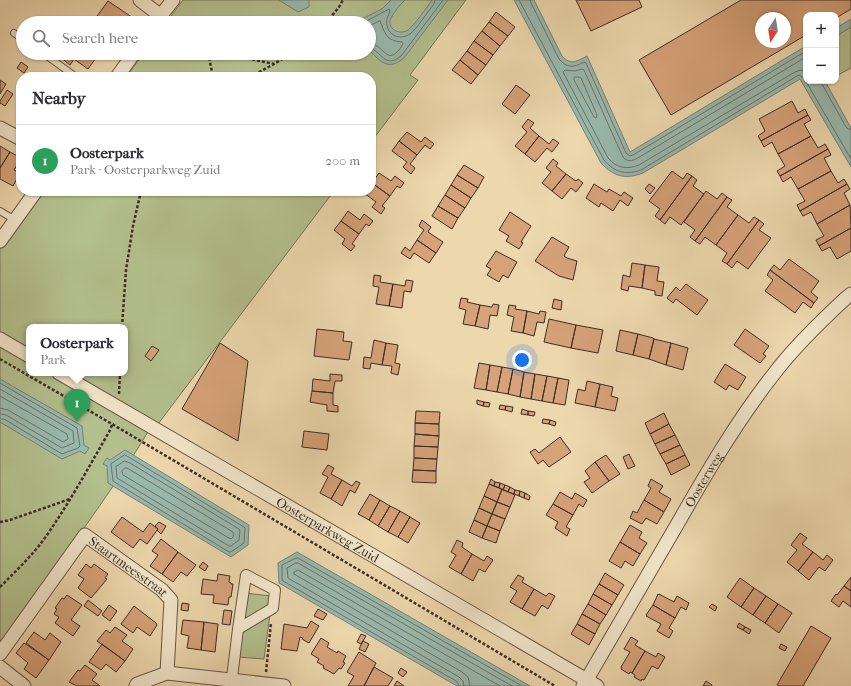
<!DOCTYPE html>
<meta charset="utf-8">
<style>
body{margin:0;font-family:"IM FELL French Canon",serif;background:#f2f2f3;color:#2b2b33}
.controls{position:absolute;right:12px;top:12px;display:grid;overflow:hidden;border-radius:8px;box-shadow:0 1px 3px #0004}
.controls button{width:36px;height:36px;display:grid;place-items:center;padding:0;border:0;border-bottom:1px solid #e1e1e2;background:#fff;color:#2b2b33;font:20px sans-serif}
.compass{position:absolute;left:755px;top:12px;width:36px;height:36px;border-radius:50%;background:#fff;box-shadow:0 1px 3px #0004;rotate:192deg}
.you{position:absolute;left:522px;top:360px;width:14px;height:14px;margin:-10px;border:3px solid #fff;border-radius:50%;background:#1a73e8;box-shadow:0 0 0 6px #1a73e833}
.badge{display:grid;place-items:center;width:26px;height:26px;border-radius:50%;background:#8f2418;color:#fff;font-size:13px;font-weight:700}
.pin{position:absolute;translate:-50% -33px;filter:drop-shadow(0 1px 2px #0008)}
.pin::after{content:'';position:absolute;top:21px;width:14px;height:12px;background:inherit;clip-path:polygon(0 0,100% 0,50% 100%)}
.popup{position:absolute;left:26px;top:324px;width:102px;height:52px;box-sizing:border-box;display:grid;place-content:center;border-radius:8px;background:#fff;filter:drop-shadow(0 1px 3px #0005);font-size:13px;white-space:nowrap;color:#7c7c81}
.popup b{font-size:15px;color:#2b2b33}
.popup::after{content:'';position:absolute;left:50%;top:100%;margin-left:-8px;border:8px solid transparent;border-top-color:#fff}
.list{margin:0;padding:0;list-style:none}
h2{display:flex;justify-content:space-between;align-items:center;height:52px;margin:0;padding:0 16px;font-size:17px}
h2 small{font-size:13px;font-weight:400;color:#7c7c81}
.list li{display:grid;grid-template-columns:26px 1fr auto;gap:12px;align-items:center;box-sizing:border-box;height:72px;padding:0 16px;border-top:1px solid #e1e1e2}
.list b{display:block;font-size:15px;white-space:nowrap}
.list p{margin:0;font-size:13px;white-space:nowrap;color:#7c7c81}
.list em{font-size:13px;font-style:normal;color:#7c7c81}
.icon{flex:none;width:22px;height:22px;fill:none;stroke:currentColor;stroke-width:2;stroke-linecap:round;stroke-linejoin:round}
.map{position:relative;flex:none;width:851px;height:686px;overflow:hidden}
.search{position:absolute;background:#fff;box-shadow:0 1px 3px #0004;left:16px;top:16px;width:360px;height:44px;display:flex;align-items:center;gap:10px;box-sizing:border-box;padding:0 14px;border-radius:22px;color:#7c7c81;font-size:15px}
.panel{position:absolute;background:#fff;box-shadow:0 1px 3px #0004;left:16px;top:72px;width:360px;height:124px;border-radius:16px}
.map>svg:first-child{display:block}
.green{fill:#b3bf8d;stroke:#787658;fill-rule:evenodd}
.water{fill:#99b9ae;stroke:#748177}
.lines{fill:none;stroke-linecap:round;stroke-linejoin:round}
.shore{stroke:#6b7369;stroke-width:1}
.building{fill:#d6a27a;stroke:#3d2d24;fill-rule:evenodd}
.service-casing{stroke:#695846;stroke-width:8}
.pedestrian-casing{stroke:#695846;stroke-width:12}
.minor-casing{stroke:#695846;stroke-width:15}
.path{stroke:#3d2d24;stroke-width:2.5;stroke-dasharray:3 2;stroke-linecap:butt}
.service{stroke:#f3e5ca;stroke-width:6}
.pedestrian{stroke:#f3e5ca;stroke-width:10}
.minor{stroke:#f3e5ca;stroke-width:13}
.labels{text-anchor:middle;stroke-width:3;stroke-linejoin:round;paint-order:stroke}
.street-label{font-size:13px;fill:#3d2d24;stroke:#f3e5ca}
</style>
<div class="map">
<svg width="851" height="686" viewBox="0 0 851 686">
<rect width="100%" height="100%" fill="#edd7ad"/>
<filter id="stains"><feTurbulence type="fractalNoise" baseFrequency=".005" numOctaves="4"/><feColorMatrix values="0 0 0 0 .2 0 0 0 0 .09 0 0 0 0 .02 0 0 0 .5 -.17"/></filter>
<radialGradient id="worn" r=".72"><stop offset=".6" stop-color="#630" stop-opacity="0"/><stop offset="1" stop-color="#630" stop-opacity=".3"/></radialGradient>
<!-- green -->
<path class="green" d="M183 0H466L410 75 418 80 371 142V77H126L144 53H369V23H166Z
M851 27V68L836 76V36Z
M43 191H334L158 424 154 422C109 498 53 570 0 643V249ZM29 327H125V373H29Z
M244 593 272 596 271 605 259 612 257 611 252 614V617L240 625Z
M270 614 264 659 237 657 239 634Z"/>
<!-- water -->
<path class="water" d="M279 0H309V7L298 12Z
M391 0H405C400 5 394 12 391 18 386 28 399 36 408 30 414 26 427 7 432 0H448L404 58C388 71 381 62 369 50V23H354L382 9Z
M514 0H534L562 56C571 66 577 61 587 56L630 152 806 46V81H825L851 128V167L800 79 643 173C625 180 613 176 601 163Z
M851 19V27L836 36V28Z
M0 379 82 426 84 445 89 448 85 454 80 451 62 459 0 422Z
M125 450 249 525 248 545 231 557 108 483 107 466 103 464 107 458 110 460Z
M297 552 530 686H457L279 583 278 563Z"/>
<g class="lines">
<!-- shore -->
<path class="shore" d="M519 0 604 160C615 173 626 175 641 170L797 76 799 75 804 78 851 159
M530 0 531 3 559 59C567 68 573 68 584 62L586 63 626 153 630 156 633 155 806 51
M363 23 389 9 390 12C380 27 394 44 410 34 417 29 428 11 434 4L435 0
M369 26 379 21H380C385 33 386 41 402 42L403 44C387 70 385 44 369 43
M369 48C382 50 384 70 401 56L443 0
M806 57 636 159C630 162 625 161 622 155L584 70 582 69 575 71 565 70 563 72 608 158C617 168 626 170 639 165L795 72 801 70 806 73
M575 77H579L581 78 597 115 596 118 594 117 574 80V78Z
M821 81 822 84 846 127 848 129H851
M0 383 77 428 80 446 78 448 62 454 4 419H0
M0 389 73 431 74 443 62 448 6 415 0 414
M0 396 67 434 68 439 63 442 8 410 0 408
M125 455 132 459 244 527 245 528 244 543 231 552H229L113 481 111 464Z
M125 461 130 463 239 529 240 531 239 540 231 546H229L117 478 116 467Z
M125 468H127L233 532 234 534 233 537 231 539 229 538 123 475 122 471Z
M459 686 458 683 456 681 283 581 282 579V565L296 558H298L522 686
M464 686 463 681 459 677 288 578 287 568 296 563H298L512 686
M470 686 468 677 462 672 294 574V572L298 570 500 686"/>
</g>
<!-- building -->
<path class="building" d="M576 0H639L642 7 591 31Z
M741 0H851V9L836 18V15H806V35L671 115 639 60ZM761 18H785V42H761Z
M108 1 133 18 132 19H131L128 23H92Z
M496 12 515 27 508 36 489 22Z
M489 22 508 36 500 46 482 31Z
M482 31 500 46 493 55 474 41Z
M474 41 493 55 486 65 467 51Z
M467 51 486 65 478 75 460 60Z
M61 53H89L96 58 88 69 74 59 70 65 59 56Z
M460 60 478 75 471 84 452 70Z
M21 62 28 67 24 73 17 68Z
M0 80 6 84 0 94Z
M516 85 530 95 515 114 502 104Z
M7 90 13 94 5 106 0 103V101Z
M792 101 798 113 805 109 808 115 761 141 758 136 765 131 759 119Z
M808 115 811 120 804 124 811 136 778 154 772 142 764 147 761 141Z
M528 119 534 123 530 128 539 136 525 154 515 146 527 132 522 127Z
M407 132 421 142 425 137 434 144 430 149 425 145 417 155 399 141Z
M539 136 549 144 553 139 559 143 552 152 547 148 535 162 525 154Z
M811 136 818 148 825 144 828 149 780 176 777 171 785 166 778 154Z
M399 141 417 155 410 164 415 168 411 174 403 167 407 162 392 151Z
M0 146 10 152 0 168Z
M828 149 831 155 824 158 831 171 798 189 791 177 783 182 780 176Z
M10 152 21 158 14 170 20 173 13 186 0 179V168Z
M553 159 558 163 556 166 566 174 552 191 542 183 551 172 546 168Z
M464 165 484 177 478 188 457 175Z
M672 171 683 179 687 173 692 176 660 220 655 216 660 209 649 201Z
M831 171 838 183 844 179 847 184 800 211 797 205 805 201 798 189Z
M379 173 391 181 395 176 404 183 400 188 397 186 390 196 372 183Z
M566 174 576 181 578 179 583 183 576 192 571 188 562 199 552 191Z
M457 175 478 188 471 198 451 185Z
M692 176 697 180 693 186 704 194 681 225 670 217 665 224 660 220Z
M372 183 390 196 382 206 385 208 381 214 372 207 376 202 364 193 366 191H371Z
M594 184 607 192 609 189 621 196 624 192 633 198 628 206 620 200 613 211 601 203 599 207 586 198Z
M649 184 655 188 650 194 645 189Z
M847 184 850 189 844 193 850 205 817 224 811 212 803 216 800 211Z
M451 185 471 198 465 208 445 195Z
M706 191 717 199 722 193 727 197 695 241 690 237 695 230 684 222Z
M445 195 465 208 458 218 438 206Z
M727 197 732 200 727 207 738 215 716 245 705 237 700 244 695 241Z
M850 205 851 228 819 246 816 240 824 236 817 224Z
M438 206 458 218 452 229 432 216Z
M348 211 360 220 364 214 373 221 369 226 366 224 359 234 341 221Z
M510 212 531 226 521 242 523 243 519 249 506 241 509 236 499 230Z
M738 215 749 223 754 217 759 220 727 264 722 261 727 253 716 245Z
M422 220 431 227 428 232 443 242 436 253 417 240 424 230 419 226Z
M759 220 764 224 759 230 771 238 748 269 737 261 732 268 727 264Z
M341 221 359 234 352 244 355 246 351 251 342 244 345 239 334 230Z
M851 228V251L837 259 830 247 822 251 819 246Z
M552 237 569 247 564 256 567 258 577 261 573 280 559 276 535 261Z
M417 240 436 253 429 263 414 253 410 259 401 253 405 247 410 251Z
M496 251 517 262 508 278 503 275 499 282 487 275 491 269 486 266Z
M789 259 819 281 811 292 818 298 814 303 770 270 774 265 780 270Z
M632 263 645 265 642 288 629 286 628 291 621 289 623 275 630 277Z
M645 265 659 267 657 281 664 282 662 296 655 295V291L642 288Z
M770 270 814 303 811 308 803 302 795 313 765 291 773 280 767 275Z
M374 275 381 276 380 282 393 284 389 306 376 304 379 287 373 286Z
M406 280 413 281 411 292 404 291 402 308 389 306 393 284 405 286Z
M686 284 708 300 697 315 676 299 673 303 667 298 676 287 680 291Z
M461 298 468 299 467 302 480 305 475 326 463 324 466 310 459 308Z
M554 299 562 301 561 310 552 308Z
M493 304 499 305 497 316 490 315 488 329 475 326 480 305 492 307Z
M509 305 516 306 515 309 527 311 523 333 511 331 514 317 507 315Z
M527 311 539 314 540 311 546 312 544 323 537 322 534 336 523 333Z
M549 319 576 325 571 348 544 342Z
M576 325 603 330 598 353 571 348Z
M317 329 344 332 343 341 352 342 349 360 314 356Z
M745 329 769 346 763 354 766 356 760 363 734 345Z
M620 330 638 334 633 355 616 351Z
M638 334 653 338 654 339 649 359 633 355Z
M654 339 671 343 666 365 649 359Z
M374 340 386 343 382 365 371 363 370 369 363 368 364 357 371 358Z
M220 343 248 361 238 441 182 409Z
M386 343 398 345 395 363 400 364 398 375 391 373 392 366 382 365Z
M671 343 688 348 683 370 666 365Z
M152 346 159 350 151 361 145 356Z
M479 363 490 365 486 390 474 388Z
M725 364 746 377 738 390 729 385 726 390 714 382Z
M490 365 502 367 497 392 486 390Z
M502 367 513 369 508 394 497 392Z
M513 369 524 372 520 397 508 394Z
M524 372 535 374 531 399 520 397Z
M330 374 342 375V381H335L333 393 312 391 313 379 330 381Z
M535 374 547 376 542 401 531 399Z
M547 376 558 378 553 403 542 401Z
M558 378 569 380 565 405 553 403Z
M587 381 600 384 595 407 575 403 578 389 585 391Z
M600 384 613 387 611 396 618 398 615 411 595 407Z
M312 391 333 393V405L338 406V412L327 411V405L310 402Z
M477 400 484 402 483 406 477 404Z
M484 402 490 403 489 407 483 406Z
M500 405 506 406 505 410 499 409Z
M506 406 513 407 512 412 505 410Z
M522 409 528 411V415L521 414Z
M416 411 440 412 439 424 415 423Z
M528 411 535 412 534 416 528 415Z
M664 413 669 424 650 434 645 423Z
M543 419 550 420 549 424 542 423Z
M550 420 556 422 555 426 549 424Z
M415 423 439 424V436L415 434Z
M669 424 675 435 655 444 650 434Z
M304 431 329 434 327 450 302 447Z
M415 434 439 436 438 447 414 446Z
M675 435 680 445 660 454 655 444Z
M560 437 571 452 549 467 543 460 538 464 530 452 535 449 539 453Z
M680 445 685 455 666 464 660 454Z
M414 446 438 447 437 459 414 458Z
M629 454 635 466 628 469 623 457Z
M606 455 620 474 609 481 595 462Z
M685 455 690 465 671 475 666 464Z
M414 458 437 459 436 471 413 470Z
M595 462 609 481 592 493 584 482 590 478 585 471Z
M328 465 334 468 331 474 342 480 331 499 320 493 328 477 322 474Z
M413 470 436 471V483L412 482Z
M491 479 495 482 494 486 489 484Z
M651 479 663 486 659 492 671 499 664 512 644 500 651 488 648 486Z
M342 480 352 486 356 481 360 483 355 493 350 490 342 506 331 499Z
M495 482 500 483 499 488 494 486Z
M500 483 505 485 503 490 499 488Z
M489 484 502 489 497 502 484 496Z
M505 485 510 487 508 492 503 490Z
M510 487 515 490 514 494 508 492Z
M502 489 515 495 510 507 497 502Z
M515 490 520 491 519 496 514 494Z
M520 491 525 493 524 498 519 496Z
M560 492 572 499 575 493 587 500 583 507 579 504 573 515 553 504Z
M525 493 530 496 529 500 524 498Z
M370 494 380 500 369 520 358 514Z
M484 496 497 502 492 514 479 508Z
M380 500 390 506 378 526 369 520Z
M644 500 664 512 657 524 646 518 642 524 630 518 633 511 637 513Z
M497 502 510 507 505 519 492 514Z
M553 504 573 515 566 527 570 529 567 536 555 528 558 522 546 515Z
M390 506 400 511 388 532 378 526Z
M479 508 492 514 487 526 474 520Z
M400 511 410 517 398 537 388 532Z
M492 514 505 519 500 531 487 526Z
M122 517 143 532 150 523 158 529 147 544 140 539 133 548 111 532Z
M410 517 420 523 408 543 398 537Z
M474 520 487 526 482 538 469 532Z
M159 522 166 526 161 534 157 530 158 529 155 526Z
M630 525 642 532 639 538 647 543 640 554 620 542Z
M487 526 500 531 496 543 482 538Z
M800 533 807 538 802 544 813 552 798 571 787 562 797 550 791 545Z
M161 539 178 552 162 574 150 566 158 555 152 551Z
M457 540 463 543 462 547 472 554 461 574 449 567 456 555 451 552Z
M620 542 640 554 633 566 625 561 621 568 609 561Z
M178 552 196 565 187 576 181 572 173 582 162 574Z
M813 552 823 560 827 555 833 560 825 571 819 567 809 580 798 571Z
M472 554 484 561 487 556 493 560 485 572 479 569 473 581 461 574Z
M203 562 208 566 205 571 199 567Z
M86 564 91 568 94 564 108 574 105 578 107 579 91 598 78 588 84 579 78 575Z
M605 573 624 585 618 595 599 584Z
M218 574 230 576 229 582 231 583V584H233L231 597H229L228 605 213 603 214 595 201 594 203 579 217 581Z
M518 575 524 578 522 582 534 589 522 609 510 602 517 591 510 587Z
M851 577V591L844 586Z
M740 578 754 588 741 607 727 597Z
M599 584 618 595 612 605 593 594Z
M844 586 851 591V607L843 601 839 607 831 601 836 594 837 595Z
M754 588 766 596 753 615 741 607Z
M534 589 546 596 549 593 555 596 548 609 542 605 535 616 522 609Z
M593 594 612 605 606 615 588 604Z
M658 594 659 595V594L674 602 677 596 689 603 686 610 681 607 675 618 653 605Z
M67 595 82 605 71 620 80 626 73 636 55 623 59 617 54 614 57 609 55 608 62 598 64 599Z
M766 596 778 604 765 623 753 615Z
M88 600 102 611 98 616 84 606Z
M182 603 189 604 188 611 181 610Z
M588 604 606 615 600 624 582 614Z
M712 604 717 607 715 611 709 607Z
M778 604 792 613 779 633 765 623Z
M109 605 117 611 110 621 102 615Z
M653 605 675 618 669 628 673 631 669 638 657 631 661 624 646 616 647 615H646Z
M134 606 156 623 157 625 150 636 137 627 133 633 121 624Z
M318 609 327 614 323 620 314 616Z
M224 610 232 611 230 625 222 624Z
M582 614 600 624 595 634 577 624Z
M183 620 204 622 201 650 187 648 189 636 181 634Z
M311 621 319 626 309 643 302 639 303 638 300 637 297 651 281 649 284 624 307 628Z
M204 622 218 624 215 652 201 650Z
M739 623 745 627 743 630 737 627Z
M577 624 595 634 589 645 571 634Z
M811 626 831 638 803 686H780L777 685Z
M115 627 127 635 122 641 133 649 125 661 97 641 106 630 110 633Z
M745 627 751 630 749 634 743 630Z
M34 632 45 640 50 633 61 642 49 660 26 643Z
M361 634 366 636 361 644 357 642Z
M631 637 638 641 635 645 645 651 632 673 630 672 629 674 621 669 622 667H621L630 652 624 649Z
M321 638 329 643 327 647 337 653 338 651 346 656 343 662 345 663 341 669 339 668 334 674 323 668 324 666 317 662 319 659 311 654Z
M363 641 369 644 365 652 359 649Z
M24 643 49 660 36 678 24 669 28 663 16 653Z
M102 644 125 661 116 672 106 664 101 670 89 662Z
M781 644 787 647 785 651 779 648Z
M645 651 656 657 658 653 665 657 658 669 652 666 644 680 642 679 641 681 634 677 635 675 632 673Z
M359 652 376 663 364 686H348L354 676 347 672Z
M85 665 97 674 92 680 100 686H77L69 682 78 670 80 671Z
M374 667 393 678 388 686H364Z
M401 668 407 672 403 677 398 673Z
M397 681 404 686H394Z
M706 681 712 685V686H703Z"/>
<g class="lines">
<!-- service casing -->
<g class="service-casing">
<path id="service" d="M14 33 23 39
M43 53 76 77
M0 211 15 220"/>
</g>
<!-- pedestrian casing -->
<g class="pedestrian-casing">
<path id="pedestrian" d="M231 686 238 629 246 575 275 590 273 608 238 629"/>
</g>
<!-- minor casing -->
<g class="minor-casing">
<g id="minor">
<path d="M140 0 161 16"/>
<path d="M155 23 173 0"/>
<path d="M117 77 134 53"/>
<path d="M0 128 21 139"/>
<path d="M0 241 36 191"/>
<path d="M0 339 29 356"/>
<path id="s1" d="M59 373 597 686"/>
<path id="s2" d="M0 654 85 535 162 590 171 600 167 673"/>
<path d="M0 667 24 686"/>
<path d="M136 686 137 684 167 673 284 686"/>
<path id="s3" d="M583 686C615 632 646 577 678 523 707 472 737 421 773 375 794 347 820 322 846 298L851 294"/>
</g>
</g>
<!-- path -->
<path class="path" d="M326 23 339 7 343 0
M208 53 209 57 213 77
M228 53 241 57 274 64
M250 77 274 64 292 53
M122 327 126 270 133 226 141 191
M0 359 112 424 555 686
M119 394 120 373
M0 522 10 520 70 499
M0 587C18 569 37 551 51 529 72 498 90 465 109 432L113 423
M266 672 271 623"/>
<!-- service -->
<use href="#service" class="service"/>
<!-- pedestrian -->
<use href="#pedestrian" class="pedestrian"/>
<!-- minor -->
<use href="#minor" class="minor"/>
</g>
<g class="labels">
<!-- street labels -->
<g class="street-label">
<text dy="5" stroke="none"><textPath href="#s3" startOffset="239">Oosterweg</textPath></text>
<text dy="5" stroke="none"><textPath href="#s1" startOffset="311">Oosterparkweg Zuid</textPath></text>
<text dy="5" stroke="none"><textPath href="#s2" startOffset="200">Staartmeesstraat</textPath></text>
</g>
</g>
<rect width="100%" height="100%" filter="url(#stains)"/>
<rect width="100%" height="100%" fill="url(#worn)"/>
</svg>
<div class="controls">
<button>+</button>
<button>−</button>
</div>
<svg class="compass" viewBox="-18 -18 36 36"><path d="M0-13l5 13h-10z" fill="#e53935"/><path d="M0 13l5-13h-10z" fill="#7c7c81"/></svg>
<div class="you"></div>
<div class="pin badge" style="left:77px;top:422px;background:#2e9e5b">1</div>
<div class="popup"><b>Oosterpark</b>Park</div>
<div class="search"><svg class="icon" aria-label="search" viewBox="0 0 24 24"><circle cx="10" cy="10" r="6"/><path d="M15 15l6 6"/></svg>Search here</div>
<section class="panel">
<h2>Nearby<small></small></h2>
<ul class="list">
<li><span class="badge" style="background:#2e9e5b">1</span><div><b>Oosterpark</b><p>Park · Oosterparkweg Zuid</p></div><em>200 m</em></li>
</ul>
</section>
</div>
